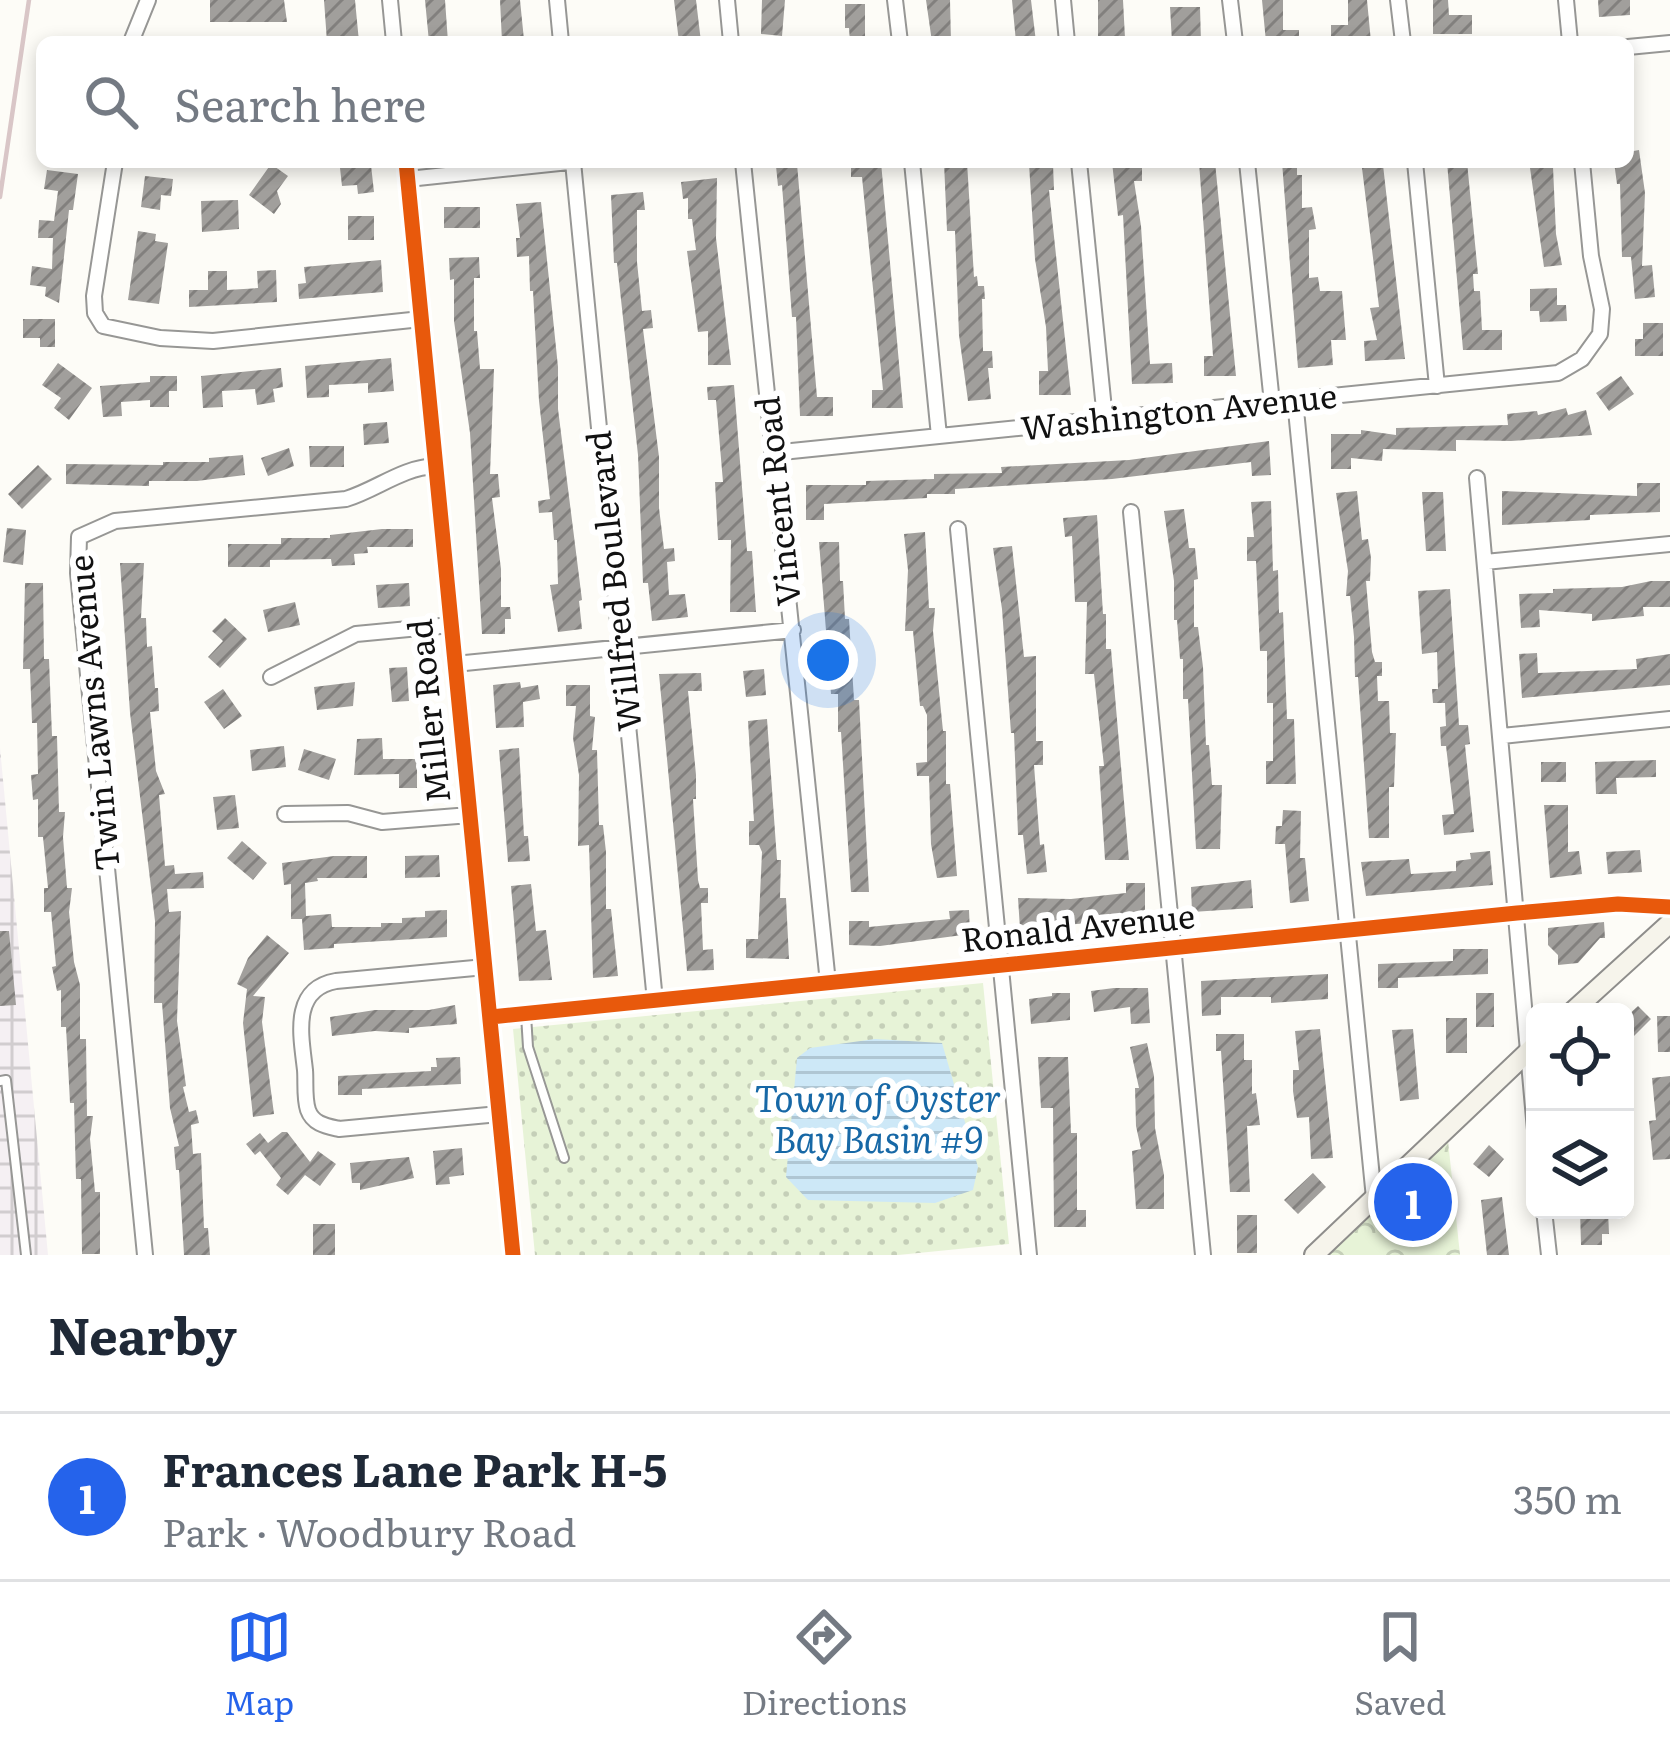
<!DOCTYPE html>
<meta charset="utf-8">
<style>
body{margin:0;font-family:Literata,serif;background:#f2f2f3;color:#1f2937}
.controls{position:absolute;right:36px;bottom:36px;display:grid;overflow:hidden;border-radius:18px;box-shadow:0 6px 18px #0003}
.controls button{width:108px;height:108px;display:grid;place-items:center;padding:0;border:0;border-bottom:3px solid #e0e1e3;background:#fff;color:#1f2937;font:60px sans-serif}
.you{position:absolute;left:828px;top:660px;width:42px;height:42px;margin:-30px;border:9px solid #fff;border-radius:50%;background:#1a73e8;box-shadow:0 0 0 18px #1a73e833}
.badge{display:grid;place-items:center;width:78px;height:78px;border-radius:50%;background:#2563eb;color:#fff;font-size:39px;font-weight:700}
.pin{position:absolute;translate:-50% -50%;border:6px solid #fff;box-shadow:0 3px 12px #0006}
.list{margin:0;padding:0;list-style:none}
h2{display:flex;justify-content:space-between;align-items:center;height:156px;margin:0;padding:0 48px;font-size:51px}
h2 small{font-size:39px;font-weight:400;color:#747a83}
.list li{display:grid;grid-template-columns:78px 1fr auto;gap:36px;align-items:center;box-sizing:border-box;height:168px;padding:0 48px;border-top:3px solid #e0e1e3}
.list b{display:block;font-size:45px;white-space:nowrap}
.list p{margin:0;font-size:39px;white-space:nowrap;color:#747a83}
.list em{font-size:39px;font-style:normal;color:#747a83}
.icon{flex:none;width:66px;height:66px;fill:none;stroke:currentColor;stroke-width:2;stroke-linecap:round;stroke-linejoin:round}
.map{position:relative;flex:none;width:1670px;height:1255px;overflow:hidden}
.search{position:absolute;background:#fff;box-shadow:0 6px 18px #0003;left:36px;right:36px;top:36px;height:132px;display:flex;align-items:center;gap:30px;box-sizing:border-box;padding:0 42px;border-radius:18px;color:#747a83;font-size:45px}
.sheet{height:324px;background:#fff}
nav{display:flex;justify-content:space-around;align-items:center;box-sizing:border-box;height:168px;border-top:3px solid #e0e1e3;background:#fff;font-size:33px;color:#747a83}
nav a{display:grid;justify-items:center;gap:6px}
nav .on{color:#2563eb}
.map>svg:first-child{display:block}
.industrial{fill:url(#industrial-grid)}
.grass{fill:url(#grass-dots)}
.park{fill:url(#park-crowns)}
.water{fill:url(#water-rules)}
.building{fill:url(#building-hatch)}
.lines{fill:none;stroke-linecap:round;stroke-linejoin:round}
.lane-casing{stroke:#979795;stroke-width:12}
.street-casing{stroke:#979795;stroke-width:18}
.secondary-casing{stroke:#8e8d8b;stroke-width:22}
.lane{stroke:#fffffe;stroke-width:8}
.street{stroke:#fffffe;stroke-width:14}
.secondary{stroke:#f6f4eb;stroke-width:18}
.rail{stroke:#d9c6c7;stroke-width:4.5}
.cycleway-casing{stroke:#fff;stroke-width:22}
.cycleway{stroke:#e8590c;stroke-width:15}
.labels{text-anchor:middle;stroke-width:12;stroke-linejoin:round;paint-order:stroke}
.street-label{font-size:33px;fill:#111;stroke:#fff}
.water-label{font-size:36px;font-style:italic;fill:#1768a6;stroke:#fff}
</style>
<div class="map">
<svg width="1670" height="1255" viewBox="0 0 1670 1255">
<defs>
<pattern id="industrial-grid" width="8" height="8" patternUnits="userSpaceOnUse" patternTransform="scale(3)"><rect width="8" height="8" fill="#f5f0f3"/><path d="M0 4h8M4 0v8" fill="none" stroke="#d1cdcf"/></pattern>
<pattern id="grass-dots" width="8" height="8" patternUnits="userSpaceOnUse" patternTransform="scale(3)"><rect width="8" height="8" fill="#e7f3d7"/><path d="M2 2h.1M6 6h.1" fill="none" stroke="#c5cfb8" stroke-width="1.8" stroke-linecap="round"/></pattern>
<pattern id="park-crowns" width="20" height="18" patternUnits="userSpaceOnUse" patternTransform="scale(3)"><rect width="20" height="18" fill="#e7f3d7"/><path d="M2 6a3 3 0 1 1 6 0M12 15a3 3 0 1 1 6 0" fill="none" stroke="#c5cfb8"/></pattern>
<pattern id="water-rules" width="6" height="5" patternUnits="userSpaceOnUse" patternTransform="scale(3)"><rect width="6" height="5" fill="#cde8f7"/><path d="M0 2.5h6" fill="none" stroke="#afc6d3"/></pattern>
<pattern id="building-hatch" width="6" height="6" patternUnits="userSpaceOnUse" patternTransform="scale(3)"><rect width="6" height="6" fill="#a19f9c"/><path d="M-1 1l2-2M0 6l6-6M5 7l2-2" fill="none" stroke="#82807e"/></pattern>
</defs>
<rect width="100%" height="100%" fill="#fdfcf7"/>
<!-- industrial -->
<path class="industrial" d="M0 748 48 1255H0Z"/>
<!-- grass -->
<path class="grass" d="M983 983 1009 1244 898 1255H535L513 1029Z"/>
<!-- park -->
<path class="park" d="M1447 1131 1460 1255H1314Z"/>
<!-- water -->
<path class="water" d="M875 1039 942 1043 978 1167 973 1190 935 1203 808 1200 786 1177 797 1058 810 1048Z"/>
<!-- building -->
<path class="building" d="M210 0H284L287 22H210Z
M324 0H355L359 42H327Z
M425 0H445L448 42H429Z
M500 0H520L524 40 502 42Z
M674 0H696L701 42H679Z
M762 0H785L782 36 761 34Z
M926 0H950L951 42H932Z
M1012 0H1031L1036 42H1016Z
M1098 0H1123L1125 38H1098Z
M1262 0H1283V30H1299V42H1266Z
M1348 0H1367L1371 42H1331V25H1348Z
M1433 0H1448L1449 15H1472V34H1433Z
M1598 0H1630V15L1599 17Z
M845 4H865V42H850L849 28H845Z
M1170 7H1200L1201 42H1172Z
M1639 150 1645 193 1642 266 1652 265 1655 297 1635 299 1631 257H1622L1620 184H1617L1614 162H1628V152Z
M851 162H881L903 408H872V390H883L862 177H851Z
M944 162H967L974 277 977 276 978 286H984L985 299H982L983 351H992L993 368H988L991 399 968 401 959 335 955 231H947Z
M1112 162 1142 163V181H1134L1141 226 1150 364 1172 363 1173 383 1132 384 1123 215 1118 216Z
M1199 162H1215L1236 376H1204V356H1213Z
M1282 162H1297V175H1302V208L1312 207 1316 229 1309 230V278L1318 277 1320 291H1342L1346 340H1331L1333 365 1298 368Z
M1447 162H1467L1478 274H1473L1474 291H1480L1482 330H1502V350H1463Z
M271 164 288 176 277 191 281 204 274 214 249 195Z
M797 164 817 397H833V416H800L796 317H792L782 185 778 186 776 166Z
M1029 164H1053L1054 190H1049L1071 395H1039V371H1048L1046 327 1035 259Z
M371 165 374 192 358 194 357 185 342 186 340 168Z
M1383 165 1405 359 1365 361 1364 341 1377 340 1370 308 1379 307 1362 168Z
M1553 167 1556 234 1562 265 1544 267 1530 168Z
M47 170 78 174 73 210H69L59 303 45 296 46 287 30 285 32 266 52 269 53 238H38L39 220 54 221 58 191 44 189Z
M145 176 173 179 171 196 161 195 160 210 141 207Z
M717 178 716 238 731 365H708V331L698 332 687 251 696 250 692 219H688V198L683 199 681 182Z
M643 192 645 210H637V262L642 311 651 310 653 328 643 329 659 457V508L664 549 674 548 675 561 667 562 669 595 685 594 688 617 652 621 648 583H643L638 455 617 263H614L611 195Z
M238 200 239 229 202 232 201 201Z
M541 202 558 367V409L582 600 579 601 582 629 558 632 550 585 558 584 557 540H554L552 512 539 513 538 501 550 499 539 401 533 291H530L529 256 517 257 516 238H520L516 204Z
M444 207H480V228H444Z
M348 216H374V240H348Z
M138 231 156 234 155 241 168 243 159 304 128 300Z
M479 257 480 278H474V331H477L480 369H494L490 474H498L500 497 492 498 501 569V607H510L511 619H505V634H482L470 433 454 321V279L450 280 449 258Z
M381 260 383 292 299 299 298 284 306 283 304 267Z
M276 270 277 302 189 307V290H208V271H227V290L258 288 257 271Z
M1557 288V305H1566L1567 321 1540 322 1539 311H1530V289Z
M23 319H55V347H40V338H23Z
M1643 323H1663V356H1635V339H1643Z
M391 358 394 391 368 393V383L329 385V397L307 398 305 366Z
M58 363 92 388 69 420 54 408 61 398 42 385Z
M281 368 283 387 273 389 275 402 257 405 255 389 222 391 223 407 203 408 201 376Z
M150 376H177V391H169V407H150V400L121 402 122 416 103 417 100 386 150 382Z
M1621 376 1634 394 1609 411 1596 393Z
M734 385 747 551H752L756 612H730L731 540H718L715 482H723L716 400H708L707 387Z
M1566 408 1568 415 1586 410 1592 435 1511 441 1456 440V451L1383 449 1382 461 1351 458V469H1331V434H1361V430L1396 435V428L1508 425 1507 414 1537 411 1538 415Z
M387 422 389 443 364 445 363 424Z
M1269 441 1271 475 1252 476 1251 462 1112 479 955 489V494H927V498L824 504V520H806V485H866V481L934 479V474L1002 473 1001 467 1129 460Z
M309 446H344V467H310Z
M289 448 294 466 268 476 261 458Z
M243 455 245 475 197 481H149V486L66 484V464L163 465V462H209V458Z
M38 465 52 479 22 509 8 494Z
M1637 483H1660V512L1590 515V520L1502 525V491L1637 496Z
M1357 491 1362 540 1368 539 1371 558 1370 581H1366L1372 652 1375 662H1382V676H1377L1378 701H1389L1390 733H1396L1394 787H1389V838H1369L1358 677H1355L1354 637 1350 596H1346L1348 571 1336 493Z
M1422 492H1443L1446 551H1426Z
M1271 501 1273 571 1278 570 1279 613 1283 612 1287 719H1294L1296 784H1266V761H1273V703H1267V651H1260L1256 561H1247V537H1254L1251 502Z
M1184 509 1189 548H1195L1198 579 1194 580V627H1198L1203 667 1206 745H1209L1212 785H1222L1220 849H1196L1188 699H1183V659H1180L1177 620H1174V581L1164 511Z
M1097 515 1103 614H1106V649H1111L1129 860H1105L1099 766H1104L1094 674H1085L1087 602H1075L1072 536 1065 537 1063 518Z
M7 528 26 530 23 565 3 562Z
M382 529H413V547H367L368 553 354 554 355 565 332 566 331 559 270 560V567H228V544H281V538H330V535Z
M925 532 929 608H935L933 631 943 731H946V784H950L957 876 937 878 931 844 929 776H917L916 763 927 762V715L923 706H920L913 631H905L908 570 904 534Z
M819 542H839L840 581H843L845 619H849L854 700H859L869 892H851L841 732H838V694H831Z
M1012 546 1024 657 1036 656V741H1043V765H1034L1040 845 1044 844 1047 872 1027 874 1023 835H1018L1014 733H1011L1002 609 993 548Z
M120 563H144L141 618H146L147 647 152 646 155 688H158L159 711 150 712 156 771 165 794 159 795 165 866 174 865 175 874 203 872 204 888 167 889 169 912 181 911 177 1021 186 1086 183 1087 189 1112 196 1110 199 1123 191 1125 193 1154 201 1153 204 1228H208L210 1255H184L179 1170H176L174 1147 179 1146 170 1108 162 1003H154L155 921 130 713Z
M1651 581H1670V607H1643L1644 616 1592 621V614L1539 610 1540 627 1521 628 1519 594 1553 593V589L1622 587Z
M25 583H43L44 659H49L52 736H57L59 812H65L63 837 67 888H72L69 912 74 962 80 985V1039H86L87 1116H93L90 1139 95 1192H100V1254H82L81 1179H76L74 1103H70L66 1027H61V990L57 991 52 967 56 966 51 912H44V888H48L43 837H38V799L33 800 31 775 38 774 37 723H32L30 669H23Z
M409 583 410 606 378 608 376 585Z
M1450 589 1459 725H1468L1470 744 1465 745 1474 832 1444 835 1442 815 1454 814 1446 746H1441L1440 727 1446 726 1445 703H1433L1432 689H1438L1437 652 1422 654 1418 591Z
M295 602 300 625 268 632 263 610Z
M225 618 247 639 220 668 208 657 223 641 212 631Z
M1537 653 1538 673 1637 669 1636 659 1670 654V685L1522 698 1519 654Z
M407 667 409 701 392 702 389 668Z
M764 669 766 695 746 697 743 671Z
M701 673 702 691H688L696 775V799H693L698 880 700 888H708V903H701L703 950 713 949 714 970 687 971 659 674Z
M355 682 353 706 317 710 314 687Z
M520 682 521 688 538 685 540 699 523 702 524 727 496 728 493 685Z
M566 685H590V716L595 717 592 750H597L599 825H603L606 852V909H611L618 976 593 978 589 845 578 846 579 775 573 738 576 706H566Z
M223 689 242 716 224 729 204 702Z
M767 719 777 860H781L780 898H786L789 959 746 958V939H758L762 852 759 845H749V821H754L748 721Z
M382 738 383 759H417V788H399V774L354 775 357 739Z
M284 746 286 767 252 771 250 750Z
M519 748 524 836H528L530 861 508 862 499 750Z
M304 749 336 759 329 780 298 770Z
M1656 760V777L1616 778 1617 794H1596L1595 762Z
M1541 762H1566V782H1541Z
M235 795 239 828 217 830 213 797Z
M1544 805H1568V852L1579 851 1582 874 1550 878Z
M1283 810 1301 811 1300 858H1305L1309 901 1290 903 1285 844H1275L1276 826H1282Z
M242 841 267 863 253 880 227 858Z
M1640 850 1642 872 1608 874 1606 852Z
M1490 851 1493 885 1366 896 1361 862 1409 859 1411 874 1456 871V861L1471 859 1470 853Z
M439 855 440 877 405 878V856Z
M334 856H367V878H317L318 881 305 883 306 916 331 914 332 927H381V923H402V918L425 917V911L447 910V937L334 944V948L304 950 302 919H291V884L284 885 282 863Z
M1251 880 1253 908 1192 912 1191 887Z
M1126 883H1145V918L1020 929 1018 898 1071 899 1126 893Z
M531 884 536 931 546 930 552 980 519 981 511 886Z
M969 910 970 934 880 946 849 945V921H869V927L950 919 949 911Z
M1604 922 1605 938H1600L1578 963 1558 965V955L1548 945V928Z
M0 931H9L16 1005 0 1006Z
M267 935 289 953 253 996 265 997 262 1022 274 1114 253 1117 243 1023 247 989 237 984 248 958Z
M1453 949H1488V974L1398 978V988H1378V964L1453 961Z
M1328 974V999L1271 1003V997H1221V1015L1202 1016 1201 981Z
M1114 988H1148L1150 1023 1131 1024 1130 1007 1094 1012 1091 991Z
M1052 993H1070V1020L1031 1024 1029 999 1052 996Z
M1476 993H1494V1027H1476Z
M455 1005 457 1024 409 1028V1033L375 1031 332 1036 330 1017 375 1010H429Z
M1638 1006 1651 1019 1625 1045V1018Z
M1657 1016H1670V1052H1658Z
M1446 1018H1467V1053H1446Z
M1320 1029 1333 1158 1311 1159 1309 1117 1297 1118 1293 1091V1070H1299L1295 1031Z
M1413 1029 1419 1099 1400 1101 1392 1030Z
M1216 1034H1244V1060H1252V1094L1256 1093 1260 1125 1247 1126 1250 1192H1230L1221 1051H1216Z
M1147 1043 1154 1076 1155 1128 1164 1175V1209H1136L1132 1151 1141 1149 1136 1126 1135 1088H1139L1130 1047Z
M460 1057 461 1084 362 1089V1095H338V1076L431 1071V1067H437L436 1058Z
M1038 1057H1068L1071 1133H1077V1210H1086V1227H1054L1053 1108H1041Z
M1670 1076V1159L1653 1160 1649 1121 1656 1120 1652 1078Z
M282 1132H287L310 1162 318 1151 336 1164 320 1186 305 1175 288 1195 276 1185 281 1178 260 1151 255 1155 246 1144 260 1133 268 1143Z
M1489 1145 1504 1159 1489 1177 1473 1164Z
M462 1148 464 1175 449 1177 450 1184 436 1185 433 1151Z
M409 1157 414 1178 360 1190V1183H352L350 1163Z
M1313 1173 1326 1187 1298 1214 1284 1200Z
M1502 1197 1509 1255H1487L1481 1200Z
M1580 1210H1608L1609 1234H1602V1245H1581Z
M1237 1215H1257V1253H1237Z
M313 1224H335V1255H313Z"/>
<g class="lines">
<!-- lane casing -->
<g class="lane-casing">
<path id="lane" d="M526 1015 528 1047 564 1158
M0 1081 6 1080 26 1255"/>
</g>
<!-- street casing -->
<g class="street-casing">
<path id="street" d="M390 0 394 42
M557 0 561 42
M727 0 731 42
M895 0 900 42
M1063 0 1067 42
M1230 0 1235 42
M1398 0 1403 42
M1566 0 1570 42
M131 42 148 0
M1628 47 1670 43
M115 162 94 296 95 313 103 326 160 338 213 341 421 319
M406 162 513 1255
M573 162 655 1001
M743 162 828 983
M912 162 939 436
M1079 162 1105 419
M1247 162 1272 403
M1415 162 1437 386
M408 179 569 162
M1295 400 1374 1198
M772 453 1558 373 1582 359 1600 334 1602 309 1591 256 1582 162
M1477 478 1535 1130
M1131 512 1203 1255
M958 529 1029 1255
M1485 562 1670 544
M455 664 793 630
M271 677 356 634 451 625
M1502 736 1670 719
M285 814 348 813 382 822 470 815
M485 967 336 981C291 989 301 1035 305 1070 306 1082 304 1098 308 1110 313 1124 326 1126 339 1129L499 1114
M491 1017 1517 913 1618 904 1670 907
M1544 1210 1549 1255
M145 1255 78 573 79 537 115 521 346 499C378 489 401 468 435 466"/>
</g>
<!-- secondary casing -->
<g class="secondary-casing">
<path id="secondary" d="M1572 1012 1670 923
M1314 1255 1535 1045"/>
</g>
<!-- lane -->
<use href="#lane" class="lane"/>
<!-- street -->
<use href="#street" class="street"/>
<!-- secondary -->
<use href="#secondary" class="secondary"/>
<!-- rail -->
<path class="rail" d="M0 197 29 0"/>
<!-- cycleway casing -->
<g class="cycleway-casing">
<path id="cycleway" d="M406 162 513 1255
M491 1017 1517 913 1618 904 1670 907"/>
</g>
<!-- cycleway -->
<use href="#cycleway" class="cycleway"/>
</g>
<g class="labels">
<!-- street labels -->
<g class="street-label">
<text transform="translate(1179 412) rotate(-6)" y="12">Washington Avenue</text>
<text transform="translate(778 501) rotate(-96)" y="12">Vincent Road</text>
<text transform="translate(614 581) rotate(-96)" y="12">Willfred Boulevard</text>
<text transform="translate(429 711) rotate(-96)" y="12">Miller Road</text>
<text transform="translate(94 713) rotate(-95)" y="12">Twin Lawns Avenue</text>
<text transform="translate(1078 928) rotate(-6)" y="12">Ronald Avenue</text>
</g>
<!-- water labels -->
<g class="water-label">
<text x="878" y="1112">Town of Oyster<tspan x="878" dy="41">Bay Basin #9</tspan></text>
</g>
</g>
</svg>
<div class="controls">
<button><svg class="icon" aria-label="locate" viewBox="0 0 24 24"><circle cx="12" cy="12" r="6"/><path d="M12 2v4M12 18v4M2 12h4M18 12h4"/></svg></button>
<button><svg class="icon" aria-label="layers" viewBox="0 0 24 24"><path d="M12 4l9 5-9 5-9-5zM3 14l9 5 9-5"/></svg></button>
</div>
<div class="you"></div>
<div class="pin badge" style="left:1413px;top:1202px">1</div>
<div class="search"><svg class="icon" aria-label="search" viewBox="0 0 24 24"><circle cx="10" cy="10" r="6"/><path d="M15 15l6 6"/></svg>Search here</div>
</div>
<section class="sheet">
<h2>Nearby<small></small></h2>
<ul class="list">
<li><span class="badge">1</span><div><b>Frances Lane Park H-5</b><p>Park · Woodbury Road</p></div><em>350 m</em></li>
</ul>
</section>
<nav>
<a class="on"><svg class="icon" aria-label="map" viewBox="0 0 24 24"><path d="M3 6l6-2 6 2 6-2v14l-6 2-6-2-6 2zM9 4v14M15 6v14"/></svg>Map</a>
<a><svg class="icon" aria-label="directions" viewBox="0 0 24 24"><path d="M12 3l9 9-9 9-9-9zM9 14v-3h6M13 9l2 2-2 2"/></svg>Directions</a>
<a><svg class="icon" aria-label="saved" viewBox="0 0 24 24"><path d="M7 4h10v16l-5-4-5 4z"/></svg>Saved</a>
</nav>
